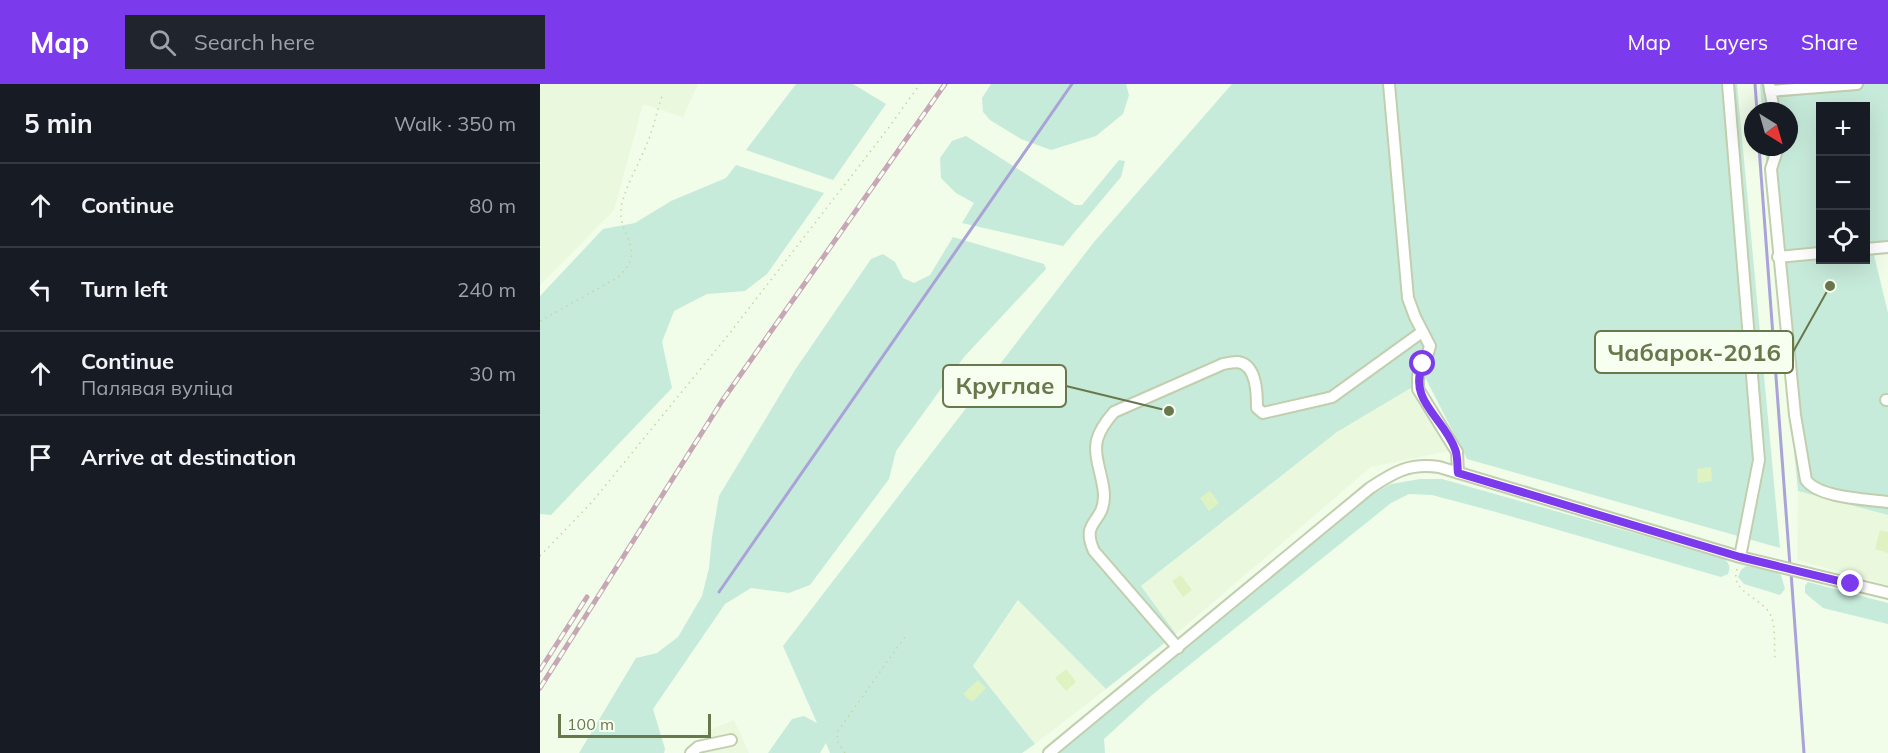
<!DOCTYPE html>
<meta charset="utf-8">
<style>
body{margin:0;font-family:Mulish,sans-serif;background:#20242c;color:#f1f3f6}
.controls{position:absolute;right:18px;top:18px;display:grid;overflow:hidden;border-radius:0px;box-shadow:0 6px 24px #0002}
.controls button{width:54px;height:54px;display:grid;place-items:center;padding:0;border:0;border-bottom:2px solid #363941;background:#171b24;color:#f1f3f6;font:30px sans-serif}
.compass{position:absolute;left:1204px;top:18px;width:54px;height:54px;border-radius:50%;background:#171b24;box-shadow:0 6px 24px #0002;rotate:143deg}
.scale{position:absolute;left:18px;bottom:15px;width:153px;box-sizing:border-box;padding-left:6px;border:3px solid #69774c;border-top:0;font-size:16px;line-height:21px;white-space:nowrap;color:#69774c;-webkit-text-stroke:4px #f6fff0;paint-order:stroke}
.stop{position:absolute;width:18px;height:18px;margin:-14px;border:4px solid #7c3aed;border-radius:50%;background:#fff}
.stop.end{background:#7c3aed;border-color:#fff;box-shadow:0 2px 6px #0008}
.list{margin:0;padding:0;list-style:none}
h2{display:flex;justify-content:space-between;align-items:center;height:78px;margin:0;padding:0 24px;font-size:26px}
h2 small{font-size:20px;font-weight:400;color:#9ea1a6}
.list li{display:grid;grid-template-columns:39px 1fr auto;gap:18px;align-items:center;box-sizing:border-box;height:84px;padding:0 24px;border-top:2px solid #363941}
.list b{display:block;font-size:22px;white-space:nowrap}
.list p{margin:0;font-size:20px;white-space:nowrap;color:#9ea1a6}
.list em{font-size:20px;font-style:normal;color:#9ea1a6}
.icon{flex:none;width:33px;height:33px;fill:none;stroke:currentColor;stroke-width:2;stroke-linecap:round;stroke-linejoin:round}
.map{position:relative;flex:none;width:1348px;height:669px;overflow:hidden}
header{display:flex;align-items:center;gap:36px;box-sizing:border-box;height:84px;padding:0 30px;background:#7c3aed;color:#fff}
header strong{font-size:28px}
nav{display:flex;gap:33px;margin-inline-start:auto;font-size:21px}
.search{width:420px;height:54px;background:#20242c;display:flex;align-items:center;gap:15px;box-sizing:border-box;padding:0 21px;border-radius:0px;color:#9ea1a6;font-size:22px}
main{display:flex}
aside{flex:1;background:#171b24}
.map>svg:first-child{display:block}
.residential{fill:#eaf9dd}
.green{fill:#c7ebdb;fill-rule:evenodd}
.lines{fill:none;stroke-linecap:round;stroke-linejoin:round}
.stream{stroke:#aaa3d8;stroke-width:3}
.building{fill:#dff2c1}
.minor-casing{stroke:#c1cfae;stroke-width:14}
.path{stroke:#c4d7a3;stroke-width:1.5;stroke-dasharray:1.5 4.5;stroke-linecap:butt}
.minor{stroke:#fff;stroke-width:10}
.rail-casing{stroke:#c7a6b6;stroke-width:5}
.rail{stroke:#f6fff0;stroke-width:3;stroke-dasharray:9;stroke-linecap:butt}
.route{stroke:#7c3aed;stroke-width:8}
.leader{fill:none;stroke:#69774c;stroke-width:2}
.callout-dot{fill:#69774c;stroke:#f6fff0;stroke-width:2}
.callout{fill:#f6fff0;stroke:#69774c;stroke-width:2}
.callout-label{font-size:24px;text-anchor:middle;font-weight:bold;fill:#69774c}
</style>
<header>
<strong>Map</strong>
<div class="search"><svg class="icon" aria-label="search" viewBox="0 0 24 24"><circle cx="10" cy="10" r="6"/><path d="M15 15l6 6"/></svg>Search here</div>
<nav><a>Map</a><a>Layers</a><a>Share</a></nav>
</header>
<main>
<aside>
<h2>5 min<small>Walk · 350 m</small></h2>
<ul class="list">
<li><svg class="icon" aria-label="ahead" viewBox="0 0 24 24"><path d="M12 20V5M6 11l6-6 6 6"/></svg><div><b>Continue</b></div><em>80 m</em></li>
<li><svg class="icon" aria-label="left" viewBox="0 0 24 24"><path d="M17 20v-9H6M10 6l-5 5 5 5"/></svg><div><b>Turn left</b></div><em>240 m</em></li>
<li><svg class="icon" aria-label="ahead" viewBox="0 0 24 24"><path d="M12 20V5M6 11l6-6 6 6"/></svg><div><b>Continue</b><p>Палявая вуліца</p></div><em>30 m</em></li>
<li><svg class="icon" aria-label="arrive" viewBox="0 0 24 24"><path d="M6 21V4h12l-3 4 3 4H6"/></svg><div><b>Arrive at destination</b></div></li>
</ul>
</aside>
<div class="map">
<svg width="1348" height="669" viewBox="0 0 1348 669">
<rect width="100%" height="100%" fill="#f1fce9"/>
<!-- residential -->
<path class="residential" d="M0 0H158L143 33 103 20 74 126 0 201Z
M869 305 909 367 831 383 636 550 600 503 797 348Z
M1258 407 1348 431V501L1257 476Z
M479 516 566 605 495 660 433 582Z
M194 636 209 669H144L165 648Z"/>
<!-- green -->
<path class="green" d="M256 0H313L346 20 293 96 206 66Z
M451 0H586L589 11 583 30 556 52 511 66 481 55 450 36 443 28 442 14Z
M692 0H1197L1240 464 927 375 886 295 797 348 601 502 636 550 566 605 478 516 433 582 495 660 482 669H290L286 659 280 669H228L252 635 264 632 277 639 243 562 554 158Z
M1220 0H1348V169L1334 171 1348 229V431L1258 407 1225 63H1249V27H1222ZM1280 22H1326V176H1280Z
M426 52 535 121H542L579 76 585 77 581 93 523 162 422 139 434 119 416 109 401 94 400 74 412 57Z
M196 81 284 109 227 190 205 207 167 210 134 227 122 258 132 304 11 431 0 430V212L63 145 95 139 131 117 186 94Z
M413 153 504 180 506 185 424 273 356 367 349 395 270 501 249 509 211 504 185 520 113 625 125 665 124 669H39L96 574 117 569 138 553 162 512 169 484 172 453 179 412 255 286 331 175 343 170 355 178 363 194 374 199 390 191Z
M880 395H902L1182 474C1189 478 1191 482 1188 490L1181 493 956 428 892 411 869 410 851 419 612 611 564 655 565 669H518L832 410 851 400Z
M1206 482 1230 486 1241 491 1245 505 1240 511 1204 500 1198 493 1201 486Z
M1268 498 1348 519V540L1283 524 1265 509V502Z"/>
<g class="lines">
<!-- stream -->
<path class="stream" d="M1215 0 1217 27
M1219 63 1250 482
M1251 488 1264 669
M179 508 532 0"/>
</g>
<!-- building -->
<path class="building" d="M1171 383 1172 397 1158 399 1157 385Z
M670 407 679 419 669 427 660 414Z
M1340 446 1348 448V469L1335 465Z
M641 491 652 506 643 513 632 497Z
M526 585 536 598 526 607 515 594Z
M438 596 446 604 432 618 423 610Z"/>
<g class="lines">
<!-- minor casing -->
<g class="minor-casing">
<path id="minor" d="M849 0 868 214 875 233 890 262 888 269 878 291V305L917 368 918 389
M1188 0 1219 376 1200 473
M1229 0 1234 27
M1230 7 1317 0
M1238 63 1231 85 1255 331 1266 396C1279 414 1326 415 1348 418
M1326 165 1348 163
M1238 173 1280 169
M1346 316H1348
M638 564 554 467C540 436 564 440 564 412 564 394 553 374 557 356 560 345 567 336 574 328L683 280C688 279 693 278 698 278 717 281 717 310 717 324L723 329 784 315 792 313 882 248
M151 669 158 663 191 656
M509 669 830 404C854 388 869 379 899 383L1200 473 1348 509"/>
</g>
<!-- path -->
<path class="path" d="M0 237 77 194C109 166 78 152 81 126 82 108 101 76 108 57 114 42 117 27 122 12
M0 472 52 418 189 250 347 46 380 0
M1197 485C1189 509 1223 513 1231 532 1236 544 1234 562 1235 575
M305 669 297 657 298 647 367 550"/>
<!-- minor -->
<use href="#minor" class="minor"/>
<!-- rail casing -->
<g class="rail-casing">
<path id="rail" d="M0 586 47 513
M0 604 182 317 405 0"/>
</g>
<!-- rail -->
<use href="#rail" class="rail"/>
</g>
<g class="lines">
<!-- route -->
<path class="route" d="M883 280C867 316 904 334 915 365 918 372 917 381 918 389L1200 473 1311 500"/>
</g>
<!-- callouts -->
<path class="leader" d="M1290 202L1253 268M629 327L526 302"/>
<g class="callout-dot">
<circle cx="1290" cy="202" r="6"/>
<circle cx="629" cy="327" r="6"/>
</g>
<g class="callout">
<rect x="1055" y="247" width="198" height="42" rx="6"/>
<rect x="403" y="281" width="123" height="42" rx="6"/>
</g>
<g class="callout-label">
<text x="1154" y="277">Чабарок-2016</text>
<text x="465" y="310">Круглае</text>
</g>
</svg>
<div class="controls">
<button>+</button>
<button>−</button>
<button><svg class="icon" aria-label="locate" viewBox="0 0 24 24"><circle cx="12" cy="12" r="6"/><path d="M12 2v4M12 18v4M2 12h4M18 12h4"/></svg></button>
</div>
<svg class="compass" viewBox="-18 -18 36 36"><path d="M0-13l5 13h-10z" fill="#e53935"/><path d="M0 13l5-13h-10z" fill="#9ea1a6"/></svg>
<div class="scale">100 m</div>
<div class="stop" style="left:883px;top:280px"></div>
<div class="stop end" style="left:1311px;top:500px"></div>
</div>
</main>
